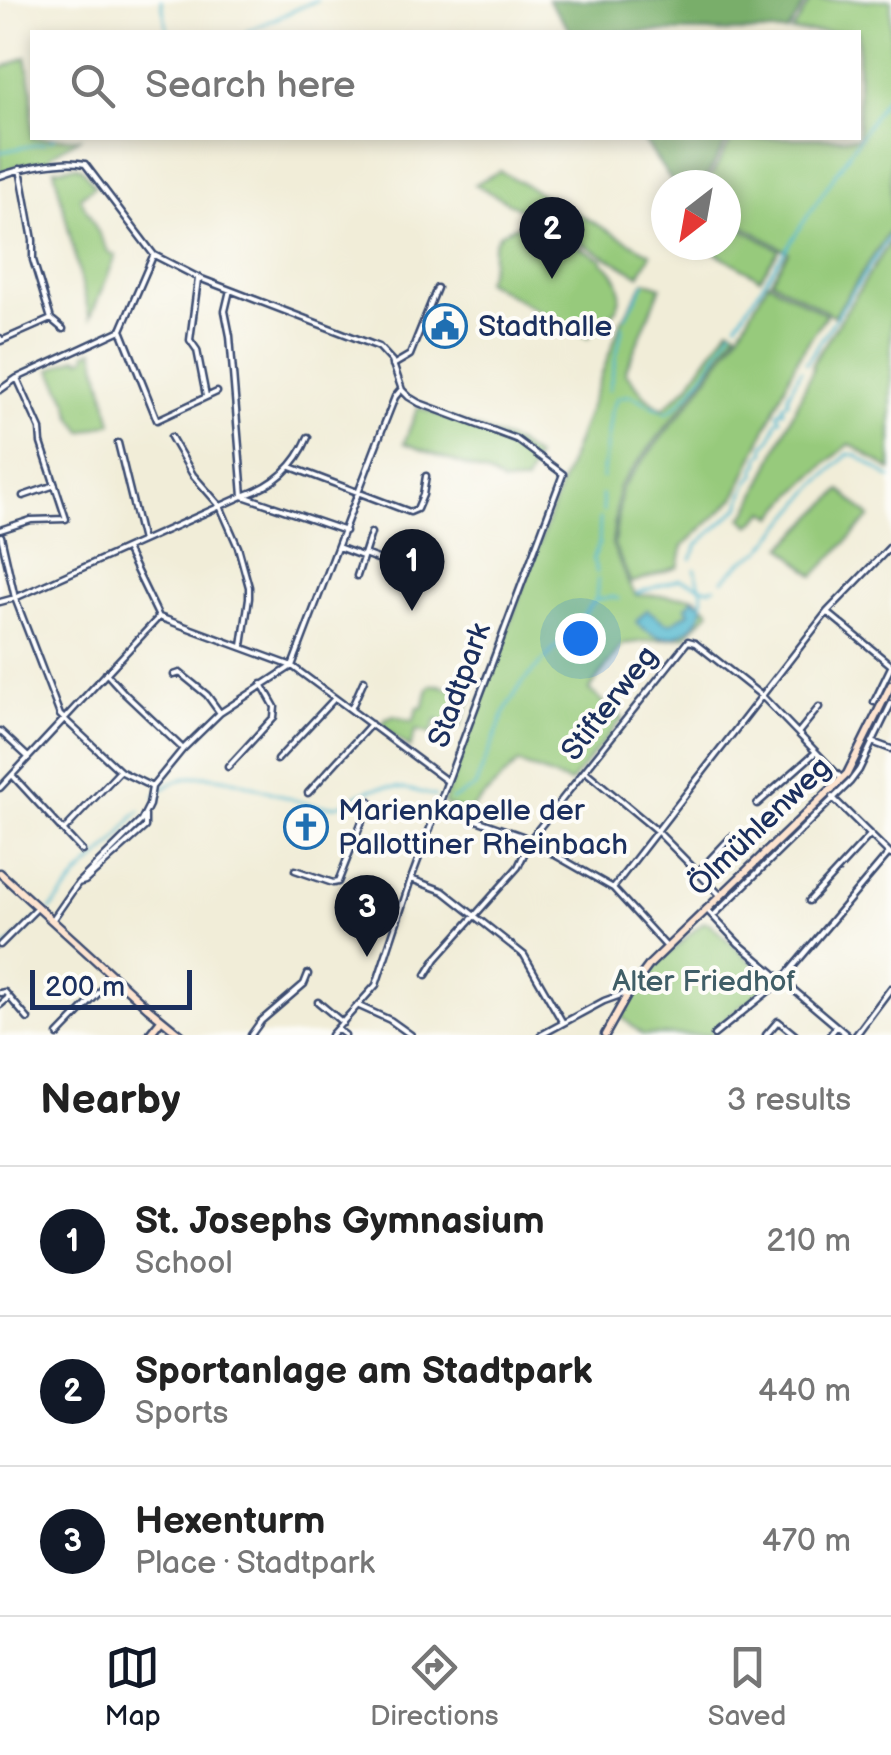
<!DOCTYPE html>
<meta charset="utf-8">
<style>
body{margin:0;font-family:"Balsamiq Sans",sans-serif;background:#f2f2f2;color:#222}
.compass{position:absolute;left:651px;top:170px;width:90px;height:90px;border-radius:50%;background:#fff;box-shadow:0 5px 15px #0003;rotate:211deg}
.scale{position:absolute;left:30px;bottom:25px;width:162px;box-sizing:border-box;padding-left:10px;border:5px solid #1b2f5e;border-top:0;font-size:28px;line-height:35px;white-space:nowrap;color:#1b2f5e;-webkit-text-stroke:8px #fdfcf7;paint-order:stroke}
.you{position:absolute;left:580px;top:638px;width:35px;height:35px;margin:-25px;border:8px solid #fff;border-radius:50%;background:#1a73e8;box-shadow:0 0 0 15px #1a73e833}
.badge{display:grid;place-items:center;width:65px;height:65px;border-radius:50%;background:#111827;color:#fff;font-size:32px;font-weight:700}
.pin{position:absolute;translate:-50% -82px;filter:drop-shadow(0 2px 5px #0008)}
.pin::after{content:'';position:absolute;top:52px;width:35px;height:30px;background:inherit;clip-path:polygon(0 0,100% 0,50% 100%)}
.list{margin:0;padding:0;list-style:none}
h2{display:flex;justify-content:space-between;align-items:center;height:130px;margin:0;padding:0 40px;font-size:42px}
h2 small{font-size:32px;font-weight:400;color:#767676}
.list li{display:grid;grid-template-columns:65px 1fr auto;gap:30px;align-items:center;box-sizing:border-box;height:150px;padding:0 40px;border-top:2px solid #e0e0e0}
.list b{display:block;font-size:38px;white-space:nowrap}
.list p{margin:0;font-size:32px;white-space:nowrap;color:#767676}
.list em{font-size:32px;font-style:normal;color:#767676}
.icon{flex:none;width:55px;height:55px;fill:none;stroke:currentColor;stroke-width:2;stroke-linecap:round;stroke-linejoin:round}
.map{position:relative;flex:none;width:891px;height:1035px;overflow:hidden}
.search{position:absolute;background:#fff;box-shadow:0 5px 15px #0003;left:30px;right:30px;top:30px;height:110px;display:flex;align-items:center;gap:25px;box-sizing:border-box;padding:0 35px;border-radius:0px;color:#767676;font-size:38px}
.sheet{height:580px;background:#fff}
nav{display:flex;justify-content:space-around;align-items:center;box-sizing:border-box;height:140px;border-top:2px solid #e0e0e0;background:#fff;font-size:28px;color:#767676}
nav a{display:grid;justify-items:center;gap:5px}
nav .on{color:#111827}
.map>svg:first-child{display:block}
.green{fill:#97ca7b;stroke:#597c6c;stroke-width:2.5}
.forest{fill:#79ae6b;stroke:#4a6e64;stroke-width:2.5}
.water{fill:#51b8cf;stroke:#367496;stroke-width:2.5}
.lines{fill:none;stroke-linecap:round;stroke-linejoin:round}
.stream{stroke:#51b8cf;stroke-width:2.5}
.minor-casing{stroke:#3b4c70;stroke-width:9}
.secondary-casing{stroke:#3b4c70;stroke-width:11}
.minor{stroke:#fff;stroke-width:4}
.secondary{stroke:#fde4d0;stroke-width:6}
.labels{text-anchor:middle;stroke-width:8;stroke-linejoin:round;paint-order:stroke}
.poi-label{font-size:30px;fill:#1b2f5e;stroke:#fdfcf7;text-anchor:start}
.street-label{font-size:30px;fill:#1b2f5e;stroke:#fdfcf7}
.park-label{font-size:30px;fill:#405e67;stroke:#fdfcf7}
</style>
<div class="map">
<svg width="891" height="1035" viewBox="0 0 891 1035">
<rect width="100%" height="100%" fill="#fdfcf7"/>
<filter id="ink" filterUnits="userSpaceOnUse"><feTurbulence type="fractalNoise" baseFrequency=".01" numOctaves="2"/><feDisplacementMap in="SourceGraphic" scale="20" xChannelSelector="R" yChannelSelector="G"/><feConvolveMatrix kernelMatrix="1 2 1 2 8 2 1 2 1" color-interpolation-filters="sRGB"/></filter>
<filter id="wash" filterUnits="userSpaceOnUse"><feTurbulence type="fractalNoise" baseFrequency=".0048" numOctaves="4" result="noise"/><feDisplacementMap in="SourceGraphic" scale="40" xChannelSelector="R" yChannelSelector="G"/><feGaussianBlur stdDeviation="2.25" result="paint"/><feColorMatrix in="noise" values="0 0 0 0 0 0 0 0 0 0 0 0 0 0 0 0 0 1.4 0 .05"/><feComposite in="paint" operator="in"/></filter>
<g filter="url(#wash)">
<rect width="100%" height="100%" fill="#f1edd8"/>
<!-- green -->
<path class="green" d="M811 0H891V229L834 316 771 280 788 252 726 216V185H706L733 138H858V32H792Z
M26 57 32 89V138H79L51 155 49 162 20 165 0 173V69Z
M76 166 82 169 95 186 80 197 109 253 116 256 90 318 54 169Z
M500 171 651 254 639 275 475 184Z
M726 220 779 250 760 278 702 245H726Z
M528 224 542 228 543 227 603 260 602 262C620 274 627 297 612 315 604 325 594 326 588 338L485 281C500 255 480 230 528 224Z
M891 240V470L850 444C822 466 796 489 774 517L766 511 750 526 742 518 749 510 813 369 812 364Z
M645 281 661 287 625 372 646 397 663 409 688 386 729 327 737 331 695 391 619 486 612 544 628 583 636 595 695 597 710 611 686 636 623 644 589 690 623 718 570 783 518 763 468 812 446 805 444 802 621 322Z
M768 282 826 315 797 359 735 498 683 546 678 567 631 583 614 545 622 487 697 393 739 333Z
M94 350 112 423 83 432 72 417 68 402 51 369 78 357 80 360 87 357 86 353Z
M418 407 516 443 536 457 526 483H503L490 475 404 443Z
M841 490 870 517 814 576 783 547Z
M431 685H439L472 696 460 728 436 720 431 734 416 730 410 748 384 729 382 725 386 719 394 716 413 722 418 707 423 708C427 700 424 691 431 685Z
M703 922 709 923 773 981 749 1004 744 1003 709 1035H643L621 1017 637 991 644 990V983H649L653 975 650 971Z"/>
<!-- forest -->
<path class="forest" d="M548 0H807L788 32H571Z
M642 138H729L702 185H674Z"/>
<!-- water -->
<path class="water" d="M694 598 703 607C698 626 679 641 658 636 650 634 642 627 636 622L647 610 666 623H672L689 612 686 607Z"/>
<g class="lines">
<!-- stream -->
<path class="stream" d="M161 0 168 32
M246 32 317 0
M49 141 55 138
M0 152 44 143
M625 318 645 283
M737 323 891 90
M806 363 891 234
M609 390 623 325
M602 478 611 412 617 398 630 395 667 413C696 393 714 358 732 329
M602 495 603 512
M691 559 698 544 741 506C741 498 748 479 755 475V467L759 465 760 456 765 452 764 445C771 442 775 429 777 421L781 419 778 414 781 410 784 411 783 405 788 402V395L801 370
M695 569 703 596 701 605
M597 573 593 559 599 544 600 518
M723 580 743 561 761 551 815 486 848 454 856 455 891 478
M637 593 680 579 708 589 715 587
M596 598 598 579
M155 796C206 745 277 808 332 806 345 806 355 796 367 791 390 782 412 790 435 796
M452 800 475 787 506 709 523 682 567 636 595 600 612 597 619 599
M50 910 79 875 114 843 135 815 141 811
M0 954 38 918"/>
</g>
</g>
<g filter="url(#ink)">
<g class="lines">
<!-- minor casing -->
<g class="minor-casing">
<path id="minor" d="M20 169 33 240V260L51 319 63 329
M0 176C22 168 62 159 85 164L154 255 199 278 379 347 392 361 402 390
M198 279 190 340 197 350 206 396
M230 290 225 311 230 336 243 496C273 486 296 466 308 437
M121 330 157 420 217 392
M0 338 1 341 51 319
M393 365 410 355 437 288
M0 390 17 378 121 330 153 256
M171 437 193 475 220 506 238 547 249 587V598L242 646
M118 443 142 541
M291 467 410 512 417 509 423 495 426 476
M23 496 55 485
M0 530 31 520 66 519 41 443 40 429 17 378
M1 536 15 598 60 715 120 771 152 787
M338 547 362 556
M126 549 159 617
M364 554 383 561
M357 576 371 533
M0 602 15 598 243 496 345 531
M827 612 891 665
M159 617 292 666 447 781
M292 666 384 425 395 397 400 391
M106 673 125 694 181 747
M174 675 180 673 207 695 220 713
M874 702 891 667
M351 709 364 680
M0 731 28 757
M798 733 819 707
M872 742 891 749
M277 760 335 698
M228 767 274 717 275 707 262 684
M585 771 657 831 720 895
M12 775 82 851
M0 788 159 617
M308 793 371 724
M832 797 891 855
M757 804 816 752
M439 807 522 836 613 888 665 945
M65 829 120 771
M295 870 333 883 338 882 370 801
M698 872 731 837
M411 879 443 891 524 955 563 1023
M78 883 85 881 145 827V815
M613 888 827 612 891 546
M809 901 869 836
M706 909 738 943 847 1035
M713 916 850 782 859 770 891 704
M53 919 78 883 141 821 149 805 152 787 183 749 220 713 292 666
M0 945 37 908
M426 975 436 959 518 867 532 837 688 641 695 643 762 696 842 779
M0 993 5 992 28 1019
M318 1002 343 1023
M0 1005 8 998
M359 1006 390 1020 411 1035
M337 1029 345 1035
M58 1035 114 977
M251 1035 261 1021 304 984 308 974
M331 1035 376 985 411 879 563 474 516 439 419 403 409 397 402 390
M541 1035 604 1001 629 992
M714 1035 781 981 889 853
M766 1035 778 1021 795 1035
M830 1035 836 1027
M856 1035 891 988"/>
</g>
<!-- secondary casing -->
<g class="secondary-casing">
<path id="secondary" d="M0 873 148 1008 181 1035
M149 1035 161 1020
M605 1035 629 992 650 964 847 774 891 685"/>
</g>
<!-- minor -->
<use href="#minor" class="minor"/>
<!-- secondary -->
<use href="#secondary" class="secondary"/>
</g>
</g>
<!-- icons -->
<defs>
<g id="civic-ring" transform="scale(2.25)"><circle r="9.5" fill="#fdfcf7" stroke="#1f6fb2" stroke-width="1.5"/><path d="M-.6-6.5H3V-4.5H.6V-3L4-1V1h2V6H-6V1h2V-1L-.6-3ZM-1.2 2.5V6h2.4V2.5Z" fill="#1f6fb2"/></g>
<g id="church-ring" transform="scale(2.25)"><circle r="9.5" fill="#fdfcf7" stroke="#1f6fb2" stroke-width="1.5"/><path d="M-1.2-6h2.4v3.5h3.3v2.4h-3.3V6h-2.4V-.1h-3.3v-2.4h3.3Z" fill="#1f6fb2"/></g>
</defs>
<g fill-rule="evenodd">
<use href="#civic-ring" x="445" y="326"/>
<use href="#church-ring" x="306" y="827"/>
</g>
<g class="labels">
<!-- poi labels -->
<g class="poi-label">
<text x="478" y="336">Stadthalle</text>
<text x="338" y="820">Marienkapelle der<tspan x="338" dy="34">Pallottiner Rheinbach</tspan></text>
</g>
<!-- street labels -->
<g class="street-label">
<text transform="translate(459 685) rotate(-70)" y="10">Stadtpark</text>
<text transform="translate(609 703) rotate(-52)" y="10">Stifterweg</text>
<text transform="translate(759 826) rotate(-44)" y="10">Ölmühlenweg</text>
</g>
<!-- park labels -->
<g class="park-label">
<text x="704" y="991">Alter Friedhof</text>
</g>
</g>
</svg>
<svg class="compass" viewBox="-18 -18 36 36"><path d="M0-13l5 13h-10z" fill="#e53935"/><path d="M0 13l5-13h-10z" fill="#767676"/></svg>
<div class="scale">200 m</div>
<div class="you"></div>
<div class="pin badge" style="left:412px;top:611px">1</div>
<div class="pin badge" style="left:552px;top:279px">2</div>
<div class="pin badge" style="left:367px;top:957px">3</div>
<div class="search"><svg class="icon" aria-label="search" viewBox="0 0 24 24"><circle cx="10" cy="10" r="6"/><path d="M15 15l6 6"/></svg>Search here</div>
</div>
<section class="sheet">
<h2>Nearby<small>3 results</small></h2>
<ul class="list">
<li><span class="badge">1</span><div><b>St. Josephs Gymnasium</b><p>School</p></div><em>210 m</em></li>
<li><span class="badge">2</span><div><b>Sportanlage am Stadtpark</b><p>Sports</p></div><em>440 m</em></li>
<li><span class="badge">3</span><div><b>Hexenturm</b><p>Place · Stadtpark</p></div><em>470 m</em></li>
</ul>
</section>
<nav>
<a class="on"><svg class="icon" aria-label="map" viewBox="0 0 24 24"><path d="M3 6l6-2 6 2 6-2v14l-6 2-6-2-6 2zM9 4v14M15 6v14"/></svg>Map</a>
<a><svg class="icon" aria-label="directions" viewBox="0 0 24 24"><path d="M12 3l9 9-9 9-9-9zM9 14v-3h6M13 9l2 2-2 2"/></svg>Directions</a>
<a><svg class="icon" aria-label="saved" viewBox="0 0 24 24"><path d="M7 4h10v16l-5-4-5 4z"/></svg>Saved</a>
</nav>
